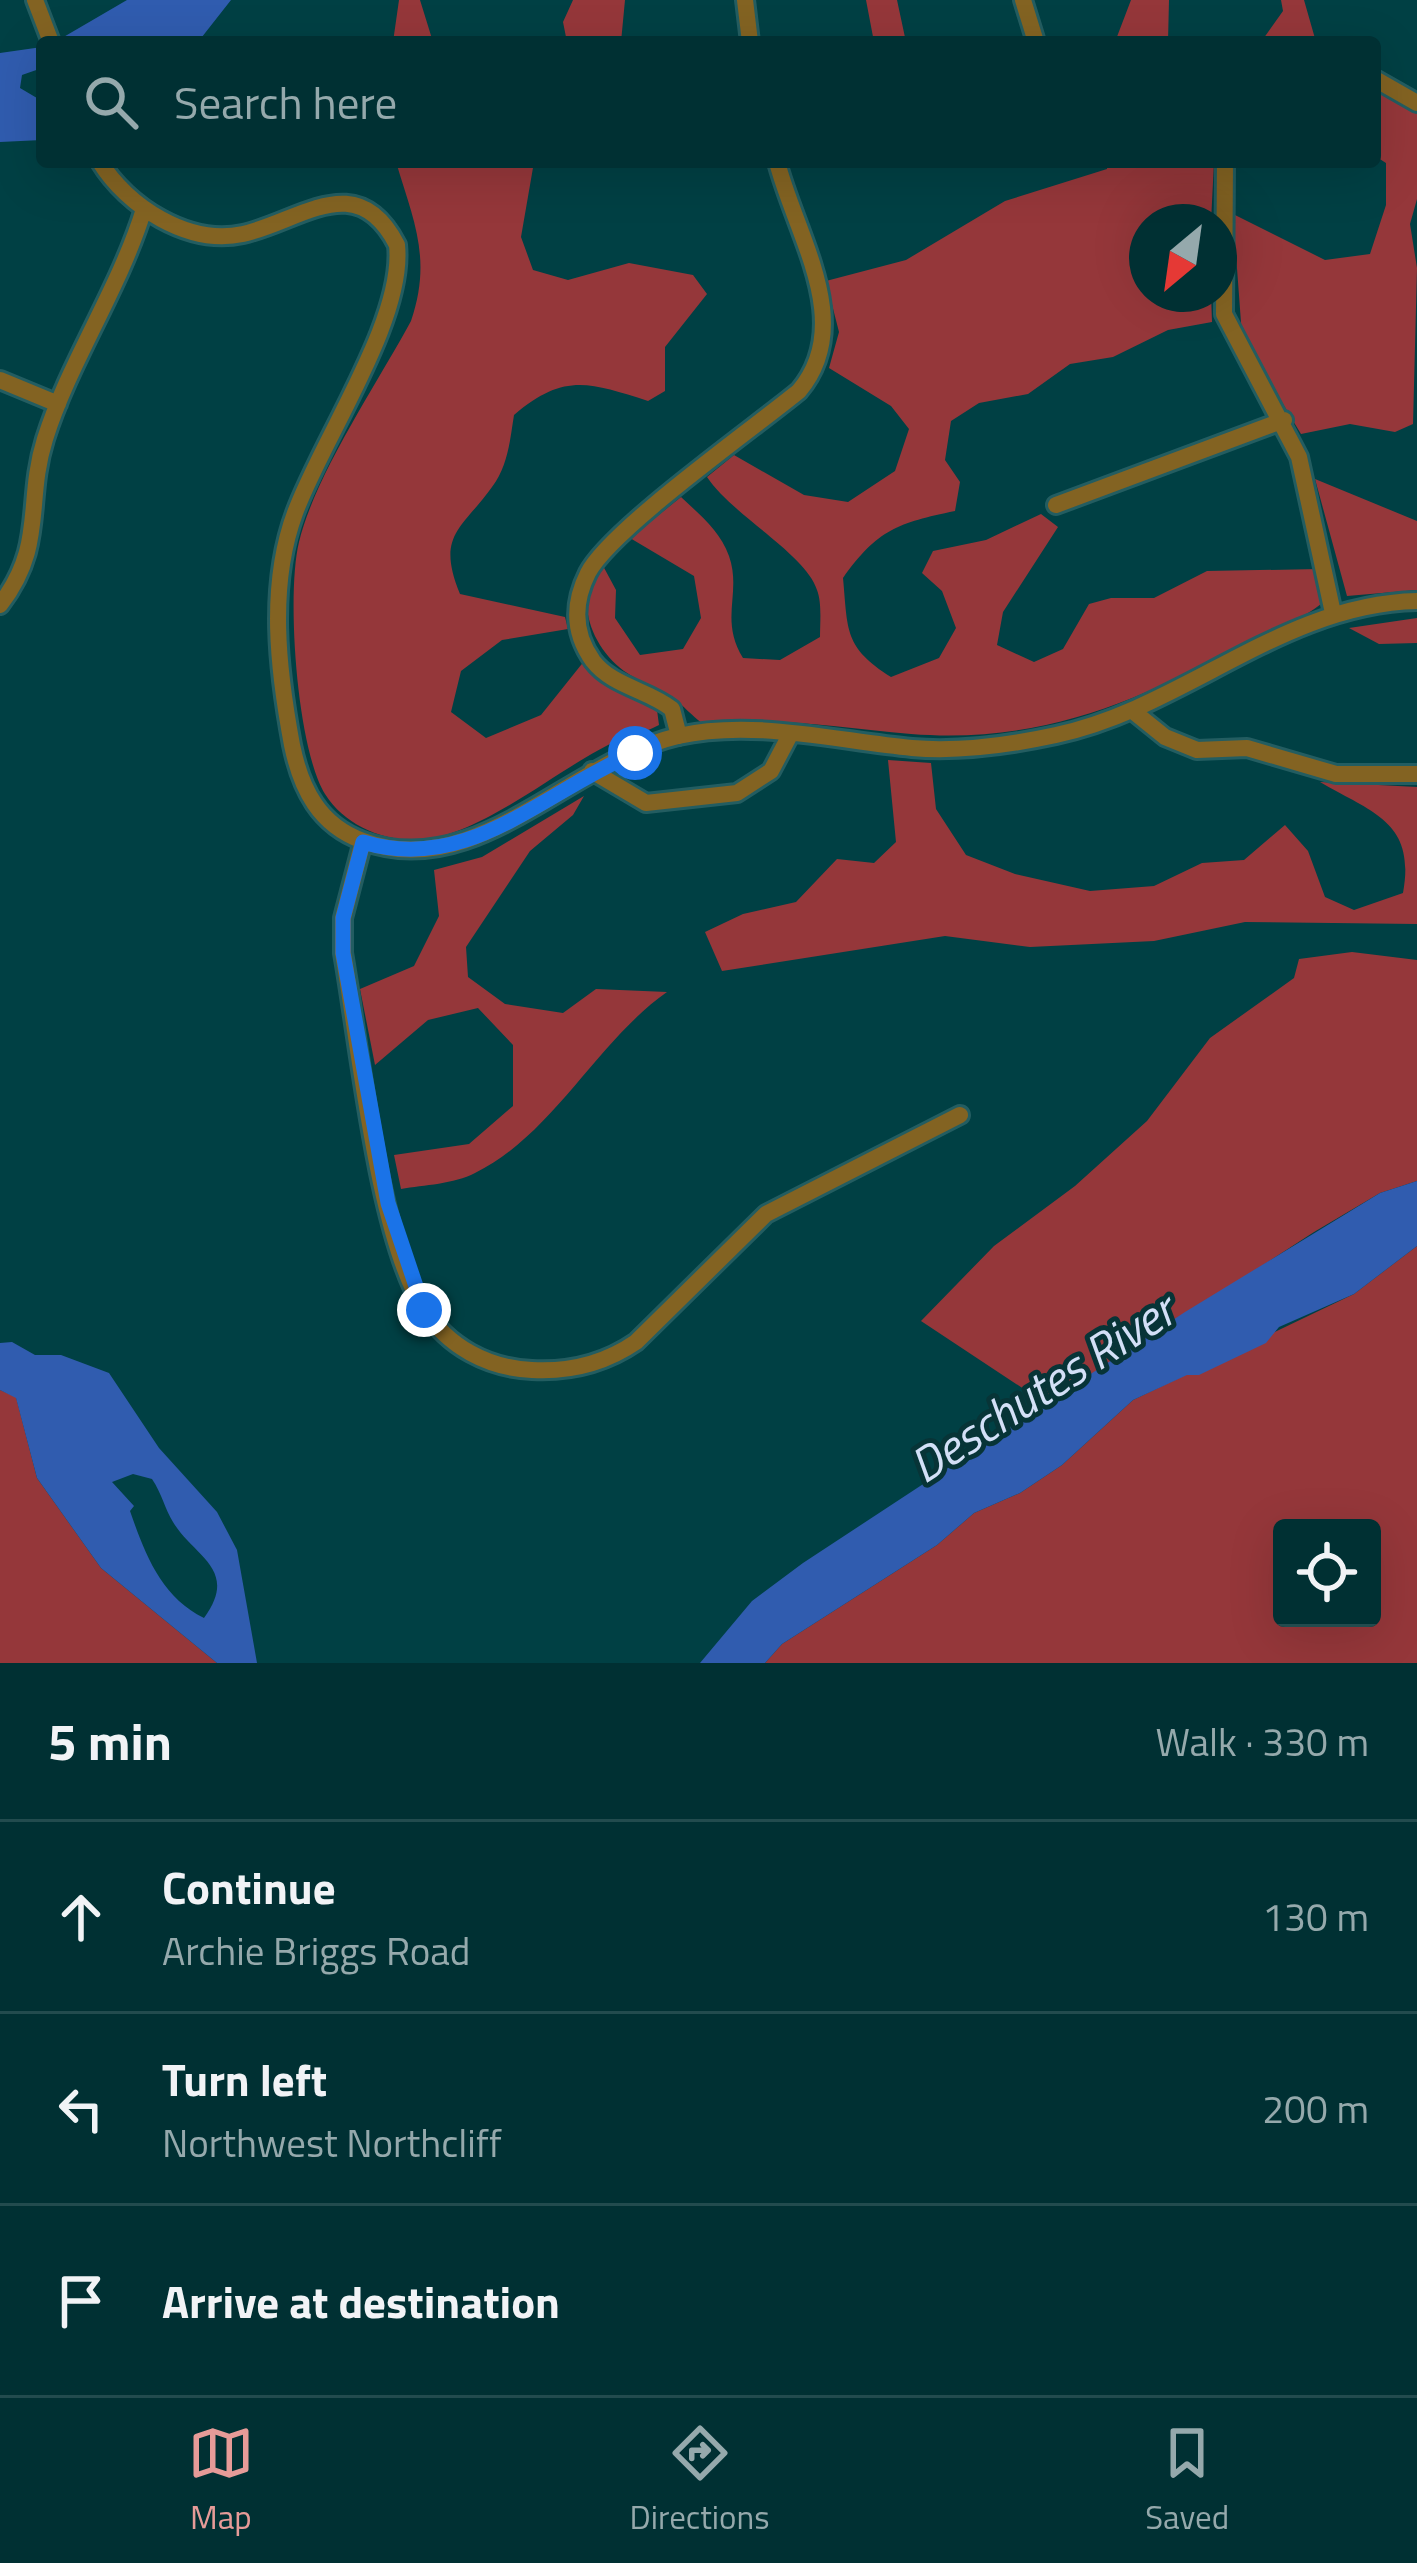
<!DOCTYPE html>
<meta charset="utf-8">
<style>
body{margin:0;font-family:"Titillium Web",sans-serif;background:#0e3c3f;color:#f1f3f6}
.controls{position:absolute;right:36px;bottom:36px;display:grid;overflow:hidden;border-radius:12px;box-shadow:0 12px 48px #0002}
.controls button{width:108px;height:108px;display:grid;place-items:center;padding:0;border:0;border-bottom:3px solid #224b4e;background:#003033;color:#f1f3f6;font:60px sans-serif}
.compass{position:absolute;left:1129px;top:204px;width:108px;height:108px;border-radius:50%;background:#003033;box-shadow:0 12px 48px #0002;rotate:209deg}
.stop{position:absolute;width:36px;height:36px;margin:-27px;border:9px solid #1a73e8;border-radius:50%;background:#fff}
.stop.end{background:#1a73e8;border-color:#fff;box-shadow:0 3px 12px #0008}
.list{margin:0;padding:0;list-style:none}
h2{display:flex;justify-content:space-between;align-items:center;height:156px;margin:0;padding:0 48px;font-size:51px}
h2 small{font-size:39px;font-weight:400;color:#95a9ac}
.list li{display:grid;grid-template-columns:78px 1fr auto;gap:36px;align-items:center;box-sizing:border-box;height:192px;padding:0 48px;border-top:3px solid #224b4e}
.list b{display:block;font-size:45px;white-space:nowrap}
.list p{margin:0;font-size:39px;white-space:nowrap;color:#95a9ac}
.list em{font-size:39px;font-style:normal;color:#95a9ac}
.icon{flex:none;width:66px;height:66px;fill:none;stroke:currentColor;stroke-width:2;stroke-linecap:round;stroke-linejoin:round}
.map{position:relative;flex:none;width:1417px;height:1663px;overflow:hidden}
.search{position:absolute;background:#003033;box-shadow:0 12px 48px #0002;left:36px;right:36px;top:36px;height:132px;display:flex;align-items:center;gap:30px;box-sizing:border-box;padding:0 42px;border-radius:12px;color:#95a9ac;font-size:45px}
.sheet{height:732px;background:#003033}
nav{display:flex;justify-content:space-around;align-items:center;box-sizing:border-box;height:168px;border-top:3px solid #224b4e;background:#003033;font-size:33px;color:#95a9ac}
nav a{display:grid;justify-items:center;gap:6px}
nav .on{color:#e69b98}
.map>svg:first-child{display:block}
.green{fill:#95373a;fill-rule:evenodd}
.water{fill:#305caf;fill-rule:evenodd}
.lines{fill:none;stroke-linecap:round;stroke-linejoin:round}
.minor-casing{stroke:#235d61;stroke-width:22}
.minor{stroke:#836322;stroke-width:16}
.route{stroke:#1a73e8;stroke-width:15}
.labels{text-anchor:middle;stroke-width:10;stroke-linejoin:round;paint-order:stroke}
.water-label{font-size:48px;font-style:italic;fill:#d3e0f7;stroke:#073437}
</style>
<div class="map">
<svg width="1417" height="1663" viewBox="0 0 1417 1663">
<rect width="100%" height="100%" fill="#004044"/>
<!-- green -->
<path class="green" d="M399 0H420L433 42H393Z
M573 0H625L621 42H567L563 22Z
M866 0H897L906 42H874Z
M1131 0H1169L1168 42H1115Z
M1281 0H1304L1316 42H1261L1283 11Z
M1375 89 1417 113V199L1410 224 1417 268 1413 424 1395 432 1350 424 1301 434 1242 336 1233 214 1325 260 1370 254 1386 205V163L1375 156Z
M396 162H534L521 237 533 270 568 280 629 263 693 275 707 294 665 347V391L648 401C588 382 564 373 514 415 510 440 508 466 492 487 461 530 436 535 460 594L565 617 568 629 502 640 461 671 451 712 486 738 541 715 585 660 613 688 657 710 659 725C643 734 624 737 608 745 552 773 473 842 411 840 378 839 343 823 325 794 297 749 286 595 299 542 315 475 377 384 411 321 432 259 414 222 396 162Z
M1108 162H1214L1211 222H1147V294H1211L1212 322 1168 330 1113 357 1070 364 1028 394 979 403 951 421 945 460 960 482 955 511C898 523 878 529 843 578 848 631 844 647 891 677L939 658 956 628 942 591 922 573 933 551 986 540 1041 514 1058 527 1003 612 997 645 1034 662 1063 649 1089 604 1111 598H1154L1207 571 1319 569 1325 591 1321 604C1300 621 1272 630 1248 642 1137 702 1041 744 911 734 839 728 774 716 702 723 692 716 684 706 673 698 658 687 639 682 624 671 591 646 572 598 602 564L616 590 615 618 640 655 683 649 701 618 694 576 630 538 681 497C700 515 720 531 729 556 742 593 719 619 743 658L780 660 820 637C820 622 822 603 817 590 806 554 732 515 707 477L734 455 804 495 848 502 895 471 909 429 891 406 829 368 839 332 826 281 906 260 1005 201 1107 169Z
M1315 479 1417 521V590L1347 596Z
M1417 618V643L1379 644 1349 628Z
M888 760 931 763 936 809 966 855 1015 874 1090 891 1154 886 1202 863 1244 860 1285 825 1308 851 1325 897 1354 910 1403 893C1416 822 1373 813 1320 782L1417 787V924L1245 922 1154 941 1030 947 945 936 722 971 705 932 743 914 796 902 837 859 874 863 896 842Z
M584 796 573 815 530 851 466 947 468 977 505 1004 563 1013 596 989 667 992C596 1042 554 1134 475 1173 454 1184 424 1185 401 1189L394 1155 469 1144 513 1106V1045L478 1008 428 1020 375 1065 360 989 414 966 439 916 434 870 482 857Z
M1352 952 1417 960V1181L1380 1193 1314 1232 1048 1405 921 1321 994 1246 1075 1186 1147 1121 1210 1038 1294 978 1299 959Z
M1417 1246V1663H765L782 1644 937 1545 974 1513 1020 1493 1062 1465 1133 1400 1354 1294ZM1282 1528H1372V1618H1282Z
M0 1390 16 1397 37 1478 101 1568 217 1663H0Z"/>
<!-- water -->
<path class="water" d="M127 0H231L198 42H55Z
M42 47V68L22 75 20 88 42 101V140L0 142V53Z
M1417 1181V1246L1354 1294 1279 1327 1266 1343 1199 1375H1187L1133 1400 1062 1465 1020 1493 974 1513 937 1545 782 1644 765 1663H700L752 1601 803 1563 1185 1312 1380 1193Z
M12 1342 35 1355H61L109 1373 159 1448 217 1512 237 1550 257 1663H217L101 1568 37 1478 16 1398 0 1390V1343ZM133 1474 152 1479C162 1494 165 1509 173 1522 193 1556 240 1569 204 1618 161 1597 145 1554 130 1511L134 1506 112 1482Z"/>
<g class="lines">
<!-- minor casing -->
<g class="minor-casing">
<path id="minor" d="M35 0 51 42
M745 0 750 42
M1023 0 1036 42
M1375 79 1417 103
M100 162C127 206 188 246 243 234 301 221 357 167 397 245 405 320 322 439 295 513 268 586 278 670 292 745 301 789 319 825 363 841 477 883 570 761 678 736 754 719 837 741 912 748 959 752 1010 745 1056 735 1184 708 1282 604 1417 601
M1225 162 1224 314 1299 457 1333 613
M0 380 58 404
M1056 505 1284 420
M0 605C46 545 25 503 45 439 70 360 119 290 144 209
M1134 712 1165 737 1197 750 1247 748 1336 774H1417
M679 736 672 709C648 690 612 686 593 661 573 633 573 603 588 573 610 530 754 428 799 391 856 323 796 236 777 162
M592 771 646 803 737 793 771 771 791 733
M363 841 343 918V953C359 1043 378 1238 424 1309 448 1347 488 1368 532 1370 570 1372 604 1364 636 1342L766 1214 960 1115"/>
</g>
<!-- minor -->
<use href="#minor" class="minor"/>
</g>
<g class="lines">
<!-- route -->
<path class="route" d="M424 1310 388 1203 343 953V918L363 842C468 874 541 793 635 753"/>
</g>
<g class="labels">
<!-- water labels -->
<g class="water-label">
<text transform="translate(1042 1388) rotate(-33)" y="17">Deschutes River</text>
</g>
</g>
</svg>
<div class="controls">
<button><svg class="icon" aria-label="locate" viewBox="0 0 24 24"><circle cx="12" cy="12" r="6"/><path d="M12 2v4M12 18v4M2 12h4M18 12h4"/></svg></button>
</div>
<svg class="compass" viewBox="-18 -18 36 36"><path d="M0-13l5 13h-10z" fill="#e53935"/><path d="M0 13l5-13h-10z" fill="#95a9ac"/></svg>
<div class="stop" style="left:635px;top:753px"></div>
<div class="stop end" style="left:424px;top:1310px"></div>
<div class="search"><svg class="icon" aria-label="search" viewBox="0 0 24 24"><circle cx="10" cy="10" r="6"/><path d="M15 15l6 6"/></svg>Search here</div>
</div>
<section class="sheet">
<h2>5 min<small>Walk · 330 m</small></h2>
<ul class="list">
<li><svg class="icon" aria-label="ahead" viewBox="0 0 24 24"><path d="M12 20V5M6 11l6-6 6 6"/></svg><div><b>Continue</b><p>Archie Briggs Road</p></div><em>130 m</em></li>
<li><svg class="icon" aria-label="left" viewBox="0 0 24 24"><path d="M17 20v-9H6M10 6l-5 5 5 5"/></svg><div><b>Turn left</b><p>Northwest Northcliff</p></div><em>200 m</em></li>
<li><svg class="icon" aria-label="arrive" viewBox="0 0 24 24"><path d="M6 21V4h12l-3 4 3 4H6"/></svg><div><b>Arrive at destination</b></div></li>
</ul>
</section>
<nav>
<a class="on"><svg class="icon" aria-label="map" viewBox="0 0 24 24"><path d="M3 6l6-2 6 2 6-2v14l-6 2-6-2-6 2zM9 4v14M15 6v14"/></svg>Map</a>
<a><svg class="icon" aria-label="directions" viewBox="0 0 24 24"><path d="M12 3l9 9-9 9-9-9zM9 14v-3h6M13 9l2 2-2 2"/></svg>Directions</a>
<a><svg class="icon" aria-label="saved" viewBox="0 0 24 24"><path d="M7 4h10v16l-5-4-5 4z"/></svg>Saved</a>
</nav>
